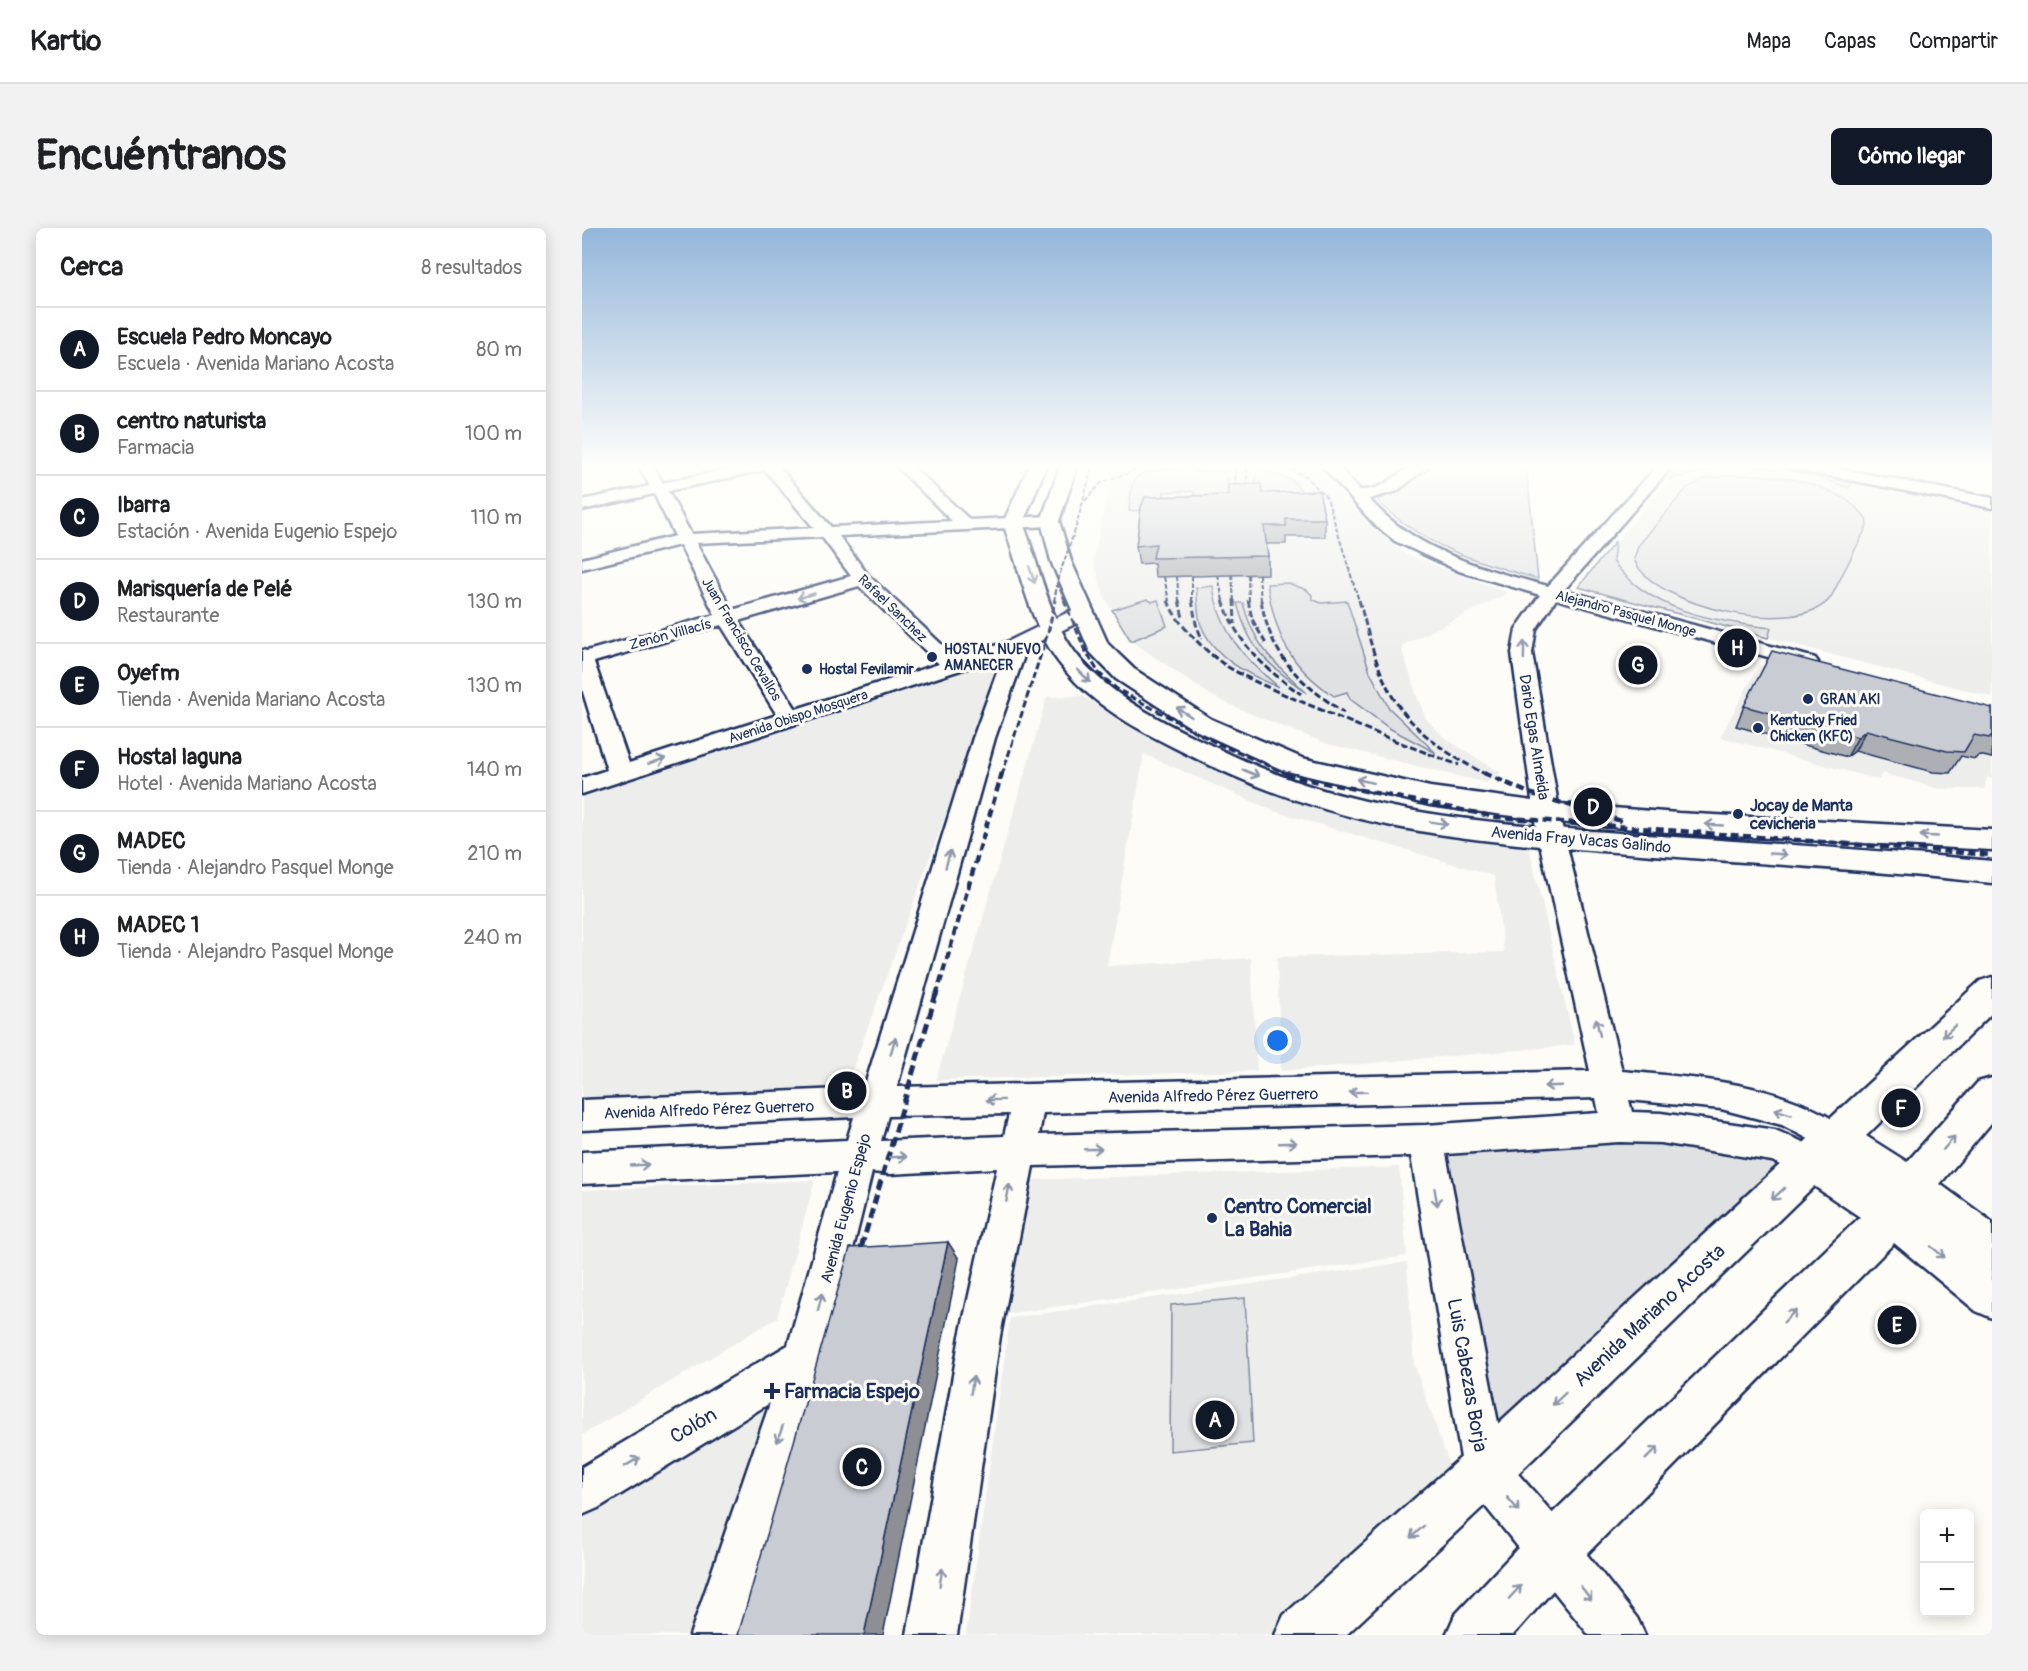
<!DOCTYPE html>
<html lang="es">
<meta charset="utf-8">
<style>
body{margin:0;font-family:Pangolin,sans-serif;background:#f2f2f2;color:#202124}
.controls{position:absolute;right:18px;bottom:18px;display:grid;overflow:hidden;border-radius:9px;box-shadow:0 3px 15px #0003}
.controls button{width:54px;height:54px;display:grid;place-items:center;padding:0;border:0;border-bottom:2px solid #e0e0e0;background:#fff;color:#202124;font:30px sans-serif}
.you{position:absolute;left:696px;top:813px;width:21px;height:21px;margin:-15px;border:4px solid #fff;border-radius:50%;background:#1a73e8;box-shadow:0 0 0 9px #1a73e833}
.badge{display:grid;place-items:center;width:39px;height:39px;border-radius:50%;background:#111827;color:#fff;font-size:20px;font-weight:700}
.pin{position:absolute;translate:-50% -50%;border:3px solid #fff;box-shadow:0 2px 6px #0006}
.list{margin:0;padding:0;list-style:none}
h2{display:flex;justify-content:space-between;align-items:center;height:78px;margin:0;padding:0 24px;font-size:26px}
h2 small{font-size:20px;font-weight:400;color:#757577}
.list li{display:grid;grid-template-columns:39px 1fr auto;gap:18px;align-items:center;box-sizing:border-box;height:84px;padding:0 24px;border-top:2px solid #e0e0e0}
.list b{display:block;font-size:22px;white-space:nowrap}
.list p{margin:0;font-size:20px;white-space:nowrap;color:#757577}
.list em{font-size:20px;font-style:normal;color:#757577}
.map{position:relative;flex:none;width:1410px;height:1407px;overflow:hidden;border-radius:9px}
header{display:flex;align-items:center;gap:36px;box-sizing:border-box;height:84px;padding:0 30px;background:#fff;border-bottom:2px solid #e0e0e0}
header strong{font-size:28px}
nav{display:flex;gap:33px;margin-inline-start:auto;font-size:21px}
.intro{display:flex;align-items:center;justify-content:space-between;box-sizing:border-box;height:144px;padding:0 36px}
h1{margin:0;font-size:42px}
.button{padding:15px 27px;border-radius:9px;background:#111827;color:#fff;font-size:21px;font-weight:700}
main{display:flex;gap:36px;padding:0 36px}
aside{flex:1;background:#fff;border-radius:9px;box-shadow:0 3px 15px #0003}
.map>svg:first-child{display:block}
.built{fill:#edeeec}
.green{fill:#e0e1e3;stroke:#7e88a0;stroke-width:1.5}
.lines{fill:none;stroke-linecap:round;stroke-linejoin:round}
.minor-casing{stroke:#1b2f5e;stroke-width:5}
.major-casing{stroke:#1b2f5e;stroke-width:5}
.minor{fill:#fdfcf7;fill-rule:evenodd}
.major{fill:#fdfcf7;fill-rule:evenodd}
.rail-far3{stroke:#1b2f5e;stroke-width:2;stroke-dasharray:5 2;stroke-linecap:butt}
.rail-far2{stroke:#1b2f5e;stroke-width:3;stroke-dasharray:7 3;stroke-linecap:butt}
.rail-far1{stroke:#1b2f5e;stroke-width:4.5;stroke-dasharray:8 4.5;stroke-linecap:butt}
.rail{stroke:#1b2f5e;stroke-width:5;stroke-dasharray:10 5;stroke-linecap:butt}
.wall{fill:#adafb5;stroke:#1b2f5e;stroke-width:1.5}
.shaded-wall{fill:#8d8f94;stroke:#1b2f5e;stroke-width:1.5}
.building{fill:#c9ccd3;stroke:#1b2f5e;stroke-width:1.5}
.oneway{stroke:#8c96aa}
.poi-dot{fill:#1b2f5e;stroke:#fdfcf7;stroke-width:2}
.labels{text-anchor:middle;stroke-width:6;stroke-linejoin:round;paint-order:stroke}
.far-street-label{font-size:14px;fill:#1b2f5e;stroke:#fdfcf7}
.far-poi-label{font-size:14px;font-weight:bold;fill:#1b2f5e;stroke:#fdfcf7;text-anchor:start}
.street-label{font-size:16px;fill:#1b2f5e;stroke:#fdfcf7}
.poi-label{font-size:16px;font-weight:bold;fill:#1b2f5e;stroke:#fdfcf7;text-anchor:start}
.near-poi-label{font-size:20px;font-weight:bold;fill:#1b2f5e;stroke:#fdfcf7;text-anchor:start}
.near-street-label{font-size:20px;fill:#1b2f5e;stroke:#fdfcf7}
</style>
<header>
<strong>Kartio</strong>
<nav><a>Mapa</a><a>Capas</a><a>Compartir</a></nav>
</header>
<div class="intro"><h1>Encuéntranos</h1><a class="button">Cómo llegar</a></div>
<main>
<aside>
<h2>Cerca<small>8 resultados</small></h2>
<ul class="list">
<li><span class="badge">A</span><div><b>Escuela Pedro Moncayo</b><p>Escuela · Avenida Mariano Acosta</p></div><em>80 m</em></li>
<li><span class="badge">B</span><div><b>centro naturista</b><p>Farmacia</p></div><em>100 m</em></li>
<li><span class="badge">C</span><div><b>Ibarra</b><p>Estación · Avenida Eugenio Espejo</p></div><em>110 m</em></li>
<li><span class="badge">D</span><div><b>Marisquería de Pelé</b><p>Restaurante</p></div><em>130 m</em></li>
<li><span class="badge">E</span><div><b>Oyefm</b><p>Tienda · Avenida Mariano Acosta</p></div><em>130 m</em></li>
<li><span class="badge">F</span><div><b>Hostal laguna</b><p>Hotel · Avenida Mariano Acosta</p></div><em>140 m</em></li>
<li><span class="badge">G</span><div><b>MADEC</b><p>Tienda · Alejandro Pasquel Monge</p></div><em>210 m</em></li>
<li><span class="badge">H</span><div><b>MADEC 1</b><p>Tienda · Alejandro Pasquel Monge</p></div><em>240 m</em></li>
</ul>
</aside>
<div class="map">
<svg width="1410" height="1407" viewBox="0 0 1410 1407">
<rect width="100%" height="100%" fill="#fdfcf7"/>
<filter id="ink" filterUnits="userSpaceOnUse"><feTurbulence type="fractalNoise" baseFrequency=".0167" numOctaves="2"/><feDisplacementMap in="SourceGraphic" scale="12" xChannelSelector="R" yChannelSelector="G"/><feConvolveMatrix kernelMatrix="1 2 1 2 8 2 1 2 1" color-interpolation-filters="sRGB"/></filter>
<g filter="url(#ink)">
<!-- built -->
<path class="built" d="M535 236H729L787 295 823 326 927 365 821 417 820 422 836 471 845 492 863 510 919 545 904 555 746 516 669 486 630 468 549 413 522 369 511 332 528 254Z
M1101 236H1189L1410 279V469L996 359Z
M407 433 416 438 401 485 264 859 0 871V566Z
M1177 437 1410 499V551L1405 549 1402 561H1358L1300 545 1297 552 1138 509Z
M501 468 565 508 728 577 947 619 993 817 699 843 695 729 922 724 912 648 692 583 562 526 525 738 669 730 675 843 354 852 465 469Z
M817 939 825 1028 424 1086 443 952Z
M233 952 195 1090 0 1207V962Z
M825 1034 832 1136 871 1247 699 1407H384L428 1090Z
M190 1163 116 1407H0V1287Z"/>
<!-- green -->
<path class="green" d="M854 236H944L956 351C896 334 841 319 796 273Z
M1101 236H1189L1271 253 1267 260C1231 246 1185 236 1145 239 1125 241 1106 247 1087 252Z
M610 240 614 244H646V273L611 278 612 263 582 264 580 281 547 283C548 274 548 257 554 250 562 240 597 241 610 240Z
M674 240 710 252 722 266 673 273Z
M1148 247C1191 245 1255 253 1284 290L1285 298 1249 369C1220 411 1070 380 1052 331L1056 318 1105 260 1122 251Z
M1033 314 1031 333C1067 383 1131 393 1189 400L1186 410 996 359Z
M706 355 725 362 730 367V371L739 375 765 373 788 444 807 480 854 525 807 500 768 471 765 464 752 468C706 437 694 408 685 356Z
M631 358C637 403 663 432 697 459 666 447 632 430 619 397 615 386 616 372 614 360Z
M565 371 570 374 576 372 585 398 549 413 530 382Z
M655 375H661C672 419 693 435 725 465 685 435 668 424 655 375Z
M1074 912 1141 921 1202 936 926 1201 908 1189 857 923Z
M663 1070 671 1215 588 1223 589 1077Z"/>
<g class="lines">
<!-- minor casing -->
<g class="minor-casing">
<path id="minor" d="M55 236H70L81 255 169 236H199L197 239 249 299 370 293 312 236H328L388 292 468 288 476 293 468 298 257 308 286 347 374 430 425 414 493 381H507L510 385 507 389 442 421 441 431 413 510 315 859 1008 843 953 594 930 425 934 401 958 367 877 343 813 313 792 296 738 236H754L778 262C801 263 812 247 830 238 835 235 843 236 849 236L815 263 787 271C833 323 900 341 966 358L1077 236H1092L982 362 1233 430 1236 434 1233 438 1226 440 974 371 954 401 950 425 979 594 1040 843C1110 850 1181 853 1243 887 1255 894 1264 897 1270 910L1265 921 1253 925 1200 897 1139 881 1047 872 1050 884 1079 885 1193 902 1242 923 1248 934 1242 945 1230 950 1190 933 1079 915 1037 914 864 926 923 1231 988 1305 1055 1390 1063 1407H1007L887 1258 881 1242 829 928 451 938 418 1108 375 1407H325L378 1108 415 940 308 946 290 944 244 1130 158 1407H108L188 1175 16 1280 0 1287V1239L206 1117 255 944 0 956V924L265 912 272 889 0 902V872L282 860 391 510 421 428 0 566V550L25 542 0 461V422L5 423 133 387 98 317 0 341V331L93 308 72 266 0 282V272L68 258ZM183 242 232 300 109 306 86 263ZM240 309 269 348 150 382 114 315ZM277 358 357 436 214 481 156 393ZM139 397 195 487 47 535 12 434ZM1014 870 1017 885 844 897 457 907 461 885ZM427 886 422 908 299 913 306 888Z
M1200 236H1232L1410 270V280L1207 240Z"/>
</g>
<!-- major casing -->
<g class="major-casing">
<path id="major" d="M448 236H465L441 295C458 339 467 395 499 432 530 467 571 489 612 509 662 534 713 556 767 569 863 594 964 599 1063 607 1178 615 1294 622 1410 633V655C1293 642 1176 636 1059 626 976 620 892 614 810 598 736 583 665 557 597 522 555 501 512 478 482 441 448 400 439 344 421 295Z
M479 236H496L477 293 489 333 526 416 552 441 629 491 720 530 848 559 965 575 1096 585 1410 602V622L1096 605 965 593 848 577 701 542 611 501 534 451 508 424 469 333 459 293Z
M1410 749V785L1284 908 1325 934 1396 854 1410 850V894L1358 956 1410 994V1090L1394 1083 1312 1015 990 1341 931 1407H864L873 1387 952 1303 1278 989 1232 958 921 1260 764 1407H693L702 1387 885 1224 1398 753Z"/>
</g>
<!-- minor -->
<use href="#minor" class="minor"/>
<!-- major -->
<use href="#major" class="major"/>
<!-- rail-far3 -->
<path class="rail-far3" d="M696 236 724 248 745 270 777 373
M665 240V273
M503 273 519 255 569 236
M652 273 654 240
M636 347 641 373
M650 347 652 373
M666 347 667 373
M677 347 679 373
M595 348 597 373
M610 348V373
M582 349 587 373
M475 355 483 373
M472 373 477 348 494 299 511 236"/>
<!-- rail-far2 -->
<path class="rail-far2" d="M482 372 503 422 517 445 535 461 636 516 708 547
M586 372C592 394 627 427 646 439 675 456 706 468 737 481 783 501 830 520 877 537
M597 372 601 390
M610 372 614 396 620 411
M641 372C654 415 683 441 719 466
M652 372 653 396
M666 372 670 391 684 416
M679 372C689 429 716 453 762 485
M777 372C785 400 791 429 804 456 823 498 865 527 905 547
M420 547 467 401 473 372"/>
<!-- rail-far1 -->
<path class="rail-far1" d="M704 545 713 549 915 589 1410 627
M902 545 947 565 1039 593
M354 768 420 545"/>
<!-- rail -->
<path class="rail" d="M275 1034 354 766"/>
</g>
<!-- wall -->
<path class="wall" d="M646 257 680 265 743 291V309H704V316H684L686 328V346L573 349 572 335 557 336 554 318 646 267Z
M1162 478 1410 480V530L1397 527 1393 531 1379 528 1368 545 1351 544 1273 523 1265 529 1154 498Z"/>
<!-- shaded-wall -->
<path class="shaded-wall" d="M1284 502 1273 523 1265 529 1276 509Z
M366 1014 377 1031 301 1407H282Z"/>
<!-- building -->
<path class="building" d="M679 256 680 265 737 263 743 291H704V298H682L686 328 571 330 574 316 554 318 559 279 563 269 647 267 646 257Z
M1190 423 1410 480V507L1407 510 1392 507 1382 524 1365 523 1284 502 1276 509 1162 478Z
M366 1014 282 1407H156L268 1020Z"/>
<!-- one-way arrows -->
<defs><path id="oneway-shaft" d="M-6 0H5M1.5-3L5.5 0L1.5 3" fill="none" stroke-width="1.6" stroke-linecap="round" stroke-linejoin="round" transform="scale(1.5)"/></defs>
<g class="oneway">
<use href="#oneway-shaft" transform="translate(450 347) rotate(72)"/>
<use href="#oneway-shaft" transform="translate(224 368) rotate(164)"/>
<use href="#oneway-shaft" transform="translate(942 422) rotate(-89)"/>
<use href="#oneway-shaft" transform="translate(502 448) rotate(46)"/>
<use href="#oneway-shaft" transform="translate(602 484) rotate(-147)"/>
<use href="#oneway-shaft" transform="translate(75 533) rotate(-18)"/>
<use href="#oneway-shaft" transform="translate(669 545) rotate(22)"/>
<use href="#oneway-shaft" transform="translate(783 553) rotate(-167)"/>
<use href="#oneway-shaft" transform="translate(857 595) rotate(9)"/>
<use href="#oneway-shaft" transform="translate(1132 597) rotate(-177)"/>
<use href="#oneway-shaft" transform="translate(1347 608) rotate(-177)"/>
<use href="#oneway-shaft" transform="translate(1196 626) rotate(4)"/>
<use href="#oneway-shaft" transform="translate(366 631) rotate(-74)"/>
<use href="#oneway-shaft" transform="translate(1016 799) rotate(-103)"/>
<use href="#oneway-shaft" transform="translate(1367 803) rotate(137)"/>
<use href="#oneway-shaft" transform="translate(311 818) rotate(-74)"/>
<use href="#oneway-shaft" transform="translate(971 858) rotate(178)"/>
<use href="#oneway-shaft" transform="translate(776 864) rotate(178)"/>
<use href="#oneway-shaft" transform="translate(413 872) rotate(179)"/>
<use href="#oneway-shaft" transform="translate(1201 884) rotate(-163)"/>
<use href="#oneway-shaft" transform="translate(706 915) rotate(-2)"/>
<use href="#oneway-shaft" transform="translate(1367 915) rotate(-49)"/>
<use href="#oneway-shaft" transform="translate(511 921) rotate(-2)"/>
<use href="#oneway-shaft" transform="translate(316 929) rotate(-2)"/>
<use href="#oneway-shaft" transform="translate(58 937) rotate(-3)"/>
<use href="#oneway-shaft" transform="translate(426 965) rotate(-79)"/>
<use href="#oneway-shaft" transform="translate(1196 966) rotate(137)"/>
<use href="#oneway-shaft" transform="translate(854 969) rotate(80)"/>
<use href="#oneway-shaft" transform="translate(1356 1024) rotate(39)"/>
<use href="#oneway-shaft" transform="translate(238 1074) rotate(-76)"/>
<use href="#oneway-shaft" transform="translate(1208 1088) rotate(-45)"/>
<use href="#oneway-shaft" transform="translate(390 1157) rotate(-81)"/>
<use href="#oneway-shaft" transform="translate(977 1171) rotate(137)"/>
<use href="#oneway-shaft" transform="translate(198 1206) rotate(108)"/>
<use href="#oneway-shaft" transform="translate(1070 1225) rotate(-45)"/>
<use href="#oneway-shaft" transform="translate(50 1234) rotate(-31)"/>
<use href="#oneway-shaft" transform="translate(931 1276) rotate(50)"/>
<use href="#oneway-shaft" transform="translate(835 1304) rotate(138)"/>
<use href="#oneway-shaft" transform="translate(359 1349) rotate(-81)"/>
<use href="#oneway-shaft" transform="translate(933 1364) rotate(-47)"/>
<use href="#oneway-shaft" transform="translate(1004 1365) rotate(52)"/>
</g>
</g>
<!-- sky -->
<linearGradient id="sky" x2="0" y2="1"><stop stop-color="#93b6da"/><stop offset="0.55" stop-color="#fefefb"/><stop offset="1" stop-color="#fefefb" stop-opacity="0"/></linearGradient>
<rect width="1410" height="433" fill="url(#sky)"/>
<!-- markers -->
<g class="poi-dot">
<circle cx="350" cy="429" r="6"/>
<circle cx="225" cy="441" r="6"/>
<circle cx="1226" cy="471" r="6"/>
<circle cx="1176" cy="500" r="6"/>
<circle cx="1156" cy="586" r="6"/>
<circle cx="630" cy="990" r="6"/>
<path d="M187 1154h6v6h6v6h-6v6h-6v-6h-6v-6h6z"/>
</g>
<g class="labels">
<!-- far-street labels -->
<g class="far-street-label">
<text transform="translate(311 380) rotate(44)" y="5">Rafael Sanchez</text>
<text transform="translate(1044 385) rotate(15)" y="5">Alejandro Pasquel Monge</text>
<text transform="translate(88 406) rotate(-15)" y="5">Zenón Villacís</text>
<text transform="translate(160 411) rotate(59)" y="5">Juan Francisco Cevallos</text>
<text transform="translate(216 488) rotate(-18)" y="5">Avenida Obispo Mosquera</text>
</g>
<!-- far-poi labels -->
<g class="far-poi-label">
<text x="362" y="426">HOSTAL NUEVO<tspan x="362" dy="16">AMANECER</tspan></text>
<text x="237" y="446">Hostal Fevilamir</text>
<text x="1238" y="476">GRAN AKI</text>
<text x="1188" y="497">Kentucky Fried<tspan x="1188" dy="16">Chicken (KFC)</tspan></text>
</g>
<!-- street labels -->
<g class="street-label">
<text transform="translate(953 509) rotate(81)" y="6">Dario Egas Almeida</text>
<text transform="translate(999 611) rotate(5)" y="6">Avenida Fray Vacas Galindo</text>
<text transform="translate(631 867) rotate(-1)" y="6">Avenida Alfredo Pérez Guerrero</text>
<text transform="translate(127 881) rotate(-2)" y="6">Avenida Alfredo Pérez Guerrero</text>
<text transform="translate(263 980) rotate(-75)" y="6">Avenida Eugenio Espejo</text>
</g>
<!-- poi labels -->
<g class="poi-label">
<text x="1168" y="583">Jocay de Manta<tspan x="1168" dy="18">cevicheria</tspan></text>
</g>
<!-- near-poi labels -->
<g class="near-poi-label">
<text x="642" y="985">Centro Comercial<tspan x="642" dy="23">La Bahia</tspan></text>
<text x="202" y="1170">Farmacia Espejo</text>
</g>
<!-- near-street labels -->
<g class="near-street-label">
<text transform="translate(1067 1087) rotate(-43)" y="7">Avenida Mariano Acosta</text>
<text transform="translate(886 1147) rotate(80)" y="7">Luis Cabezas Borja</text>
<text transform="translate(111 1197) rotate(-31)" y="7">Colón</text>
</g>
</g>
</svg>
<div class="controls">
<button>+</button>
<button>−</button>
</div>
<div class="you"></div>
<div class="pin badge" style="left:633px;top:1192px">A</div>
<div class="pin badge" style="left:265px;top:863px">B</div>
<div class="pin badge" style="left:280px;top:1239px">C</div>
<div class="pin badge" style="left:1011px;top:579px">D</div>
<div class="pin badge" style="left:1315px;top:1097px">E</div>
<div class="pin badge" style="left:1319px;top:880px">F</div>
<div class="pin badge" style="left:1056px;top:437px">G</div>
<div class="pin badge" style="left:1155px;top:420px">H</div>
</div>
</main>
